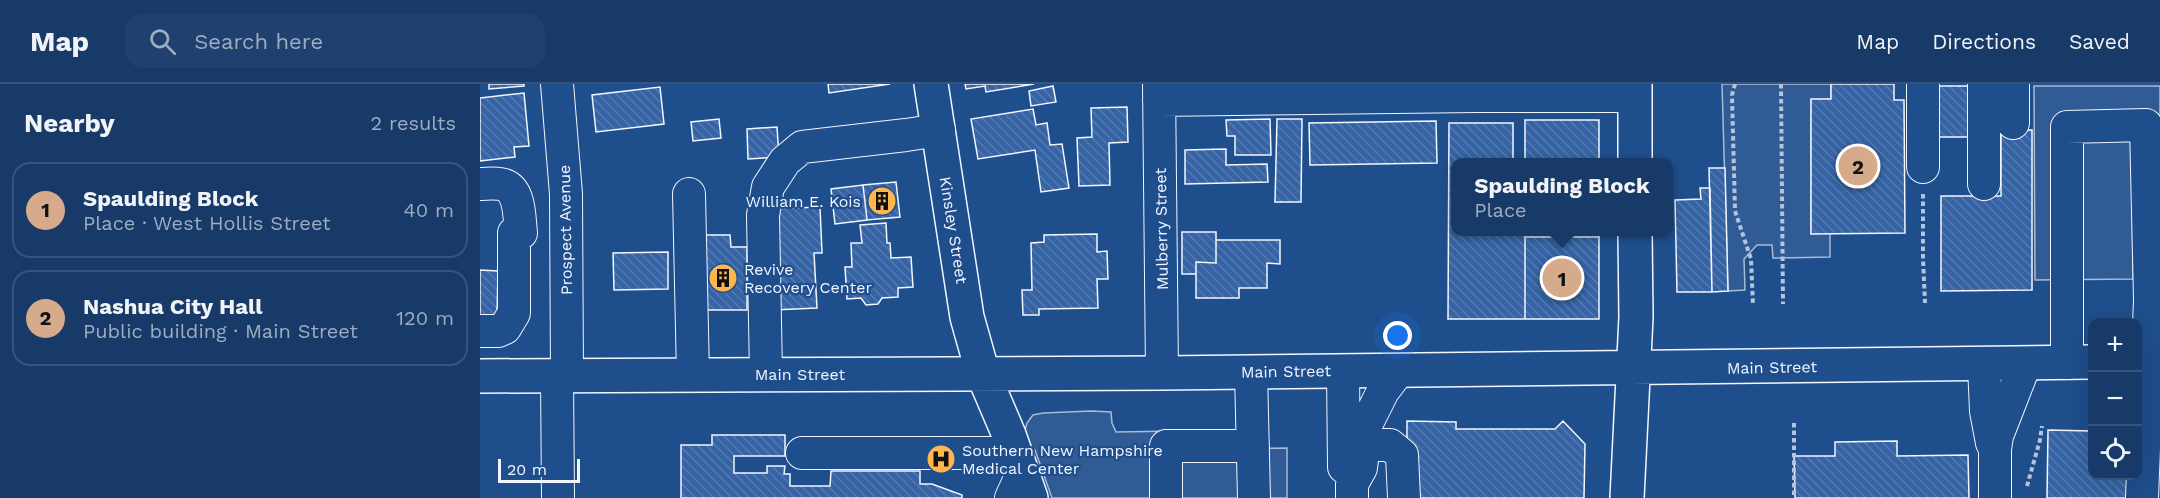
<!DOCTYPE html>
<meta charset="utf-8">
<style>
body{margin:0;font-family:"Work Sans",sans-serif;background:#20416f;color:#f1f3f6}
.controls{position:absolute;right:18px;bottom:18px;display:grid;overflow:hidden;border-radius:12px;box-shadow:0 6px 24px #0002}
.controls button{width:54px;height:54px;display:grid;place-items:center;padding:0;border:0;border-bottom:2px solid #36547d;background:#173a69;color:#f1f3f6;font:30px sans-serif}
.scale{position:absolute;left:18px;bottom:15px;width:82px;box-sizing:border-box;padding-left:6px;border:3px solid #f2f6ff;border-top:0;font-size:16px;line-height:21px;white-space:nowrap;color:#f2f6ff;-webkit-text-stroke:4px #1f4e8c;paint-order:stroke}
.you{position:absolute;left:918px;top:252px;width:21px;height:21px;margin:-15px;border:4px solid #fff;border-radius:50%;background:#1a73e8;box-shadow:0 0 0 9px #1a73e833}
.badge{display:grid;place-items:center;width:39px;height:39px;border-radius:50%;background:#d6ab8b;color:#111;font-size:20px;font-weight:700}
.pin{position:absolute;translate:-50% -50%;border:3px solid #fff;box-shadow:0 2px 6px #0006}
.popup{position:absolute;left:971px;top:74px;width:222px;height:78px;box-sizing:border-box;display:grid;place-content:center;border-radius:12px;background:#173a69;filter:drop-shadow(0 2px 4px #0005);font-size:20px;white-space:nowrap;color:#9eadc0}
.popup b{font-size:22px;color:#f1f3f6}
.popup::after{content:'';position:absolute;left:50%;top:100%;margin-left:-12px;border:12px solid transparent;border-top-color:#173a69}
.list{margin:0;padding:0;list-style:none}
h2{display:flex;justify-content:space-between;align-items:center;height:78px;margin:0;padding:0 24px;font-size:26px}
h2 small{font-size:20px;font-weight:400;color:#9eadc0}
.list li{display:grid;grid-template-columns:39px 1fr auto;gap:18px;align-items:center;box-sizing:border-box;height:96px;margin:0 12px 12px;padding:0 12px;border:2px solid #36547d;border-radius:18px}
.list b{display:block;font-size:22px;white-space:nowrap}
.list p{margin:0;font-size:20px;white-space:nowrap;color:#9eadc0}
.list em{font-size:20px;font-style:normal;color:#9eadc0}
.icon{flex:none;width:33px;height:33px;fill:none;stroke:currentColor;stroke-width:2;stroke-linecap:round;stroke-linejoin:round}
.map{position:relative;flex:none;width:1680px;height:414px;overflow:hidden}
header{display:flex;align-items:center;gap:36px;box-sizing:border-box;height:84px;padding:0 30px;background:#173a69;border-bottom:2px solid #36547d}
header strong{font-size:28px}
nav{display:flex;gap:33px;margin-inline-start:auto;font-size:21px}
.search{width:420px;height:54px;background:#20416f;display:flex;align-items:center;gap:15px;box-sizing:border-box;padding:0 21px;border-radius:18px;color:#9eadc0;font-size:22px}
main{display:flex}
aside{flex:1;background:#173a69}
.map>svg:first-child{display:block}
.built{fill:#305b95;stroke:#a8bbd7;stroke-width:1.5}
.building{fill:url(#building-back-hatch);stroke:#f2f6ff;stroke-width:1.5}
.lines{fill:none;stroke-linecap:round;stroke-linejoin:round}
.minor-casing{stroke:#f2f6ff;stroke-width:34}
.major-casing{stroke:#f2f6ff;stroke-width:36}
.path{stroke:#b3c4dc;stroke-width:4;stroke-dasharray:4.5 3;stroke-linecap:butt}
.minor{stroke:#1f4e8c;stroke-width:32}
.major{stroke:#1f4e8c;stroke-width:33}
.labels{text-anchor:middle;stroke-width:4.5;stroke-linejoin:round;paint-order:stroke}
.poi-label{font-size:16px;fill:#f2f6ff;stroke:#1f4e8c;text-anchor:start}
.street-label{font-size:16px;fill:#f2f6ff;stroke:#1f4e8c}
</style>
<header>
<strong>Map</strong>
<div class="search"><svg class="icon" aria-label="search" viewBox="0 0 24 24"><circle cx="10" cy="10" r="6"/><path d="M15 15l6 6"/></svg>Search here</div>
<nav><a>Map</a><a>Directions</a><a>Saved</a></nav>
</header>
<main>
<aside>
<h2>Nearby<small>2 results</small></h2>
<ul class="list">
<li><span class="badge">1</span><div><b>Spaulding Block</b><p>Place · West Hollis Street</p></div><em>40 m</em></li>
<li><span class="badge">2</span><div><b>Nashua City Hall</b><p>Public building · Main Street</p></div><em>120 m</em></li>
</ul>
</aside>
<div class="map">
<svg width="1680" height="414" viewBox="0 0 1680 414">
<defs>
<pattern id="building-back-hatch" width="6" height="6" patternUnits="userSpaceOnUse" patternTransform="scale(1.5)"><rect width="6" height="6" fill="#3563a3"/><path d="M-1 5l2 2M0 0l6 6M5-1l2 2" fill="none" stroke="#537ab1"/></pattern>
</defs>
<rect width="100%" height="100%" fill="#1f4e8c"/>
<!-- built -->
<path class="built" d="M1242 0H1351V15L1331 16V149H1350V173L1293 174 1292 161H1277L1264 175 1265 206 1248 207Z
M1554 2H1680V83L1652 84 1653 195 1555 196Z
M611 327 631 328 632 339 636 348 754 346 755 365 807 364V414H572L555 366 546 360 545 346 547 339 553 331 563 329Z"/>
<!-- building -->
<path class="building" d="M9 0H44V2L9 5Z
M348 0H410L349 9Z
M485 0H554L506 8 505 2 486 5Z
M1351 0H1414V16H1424L1425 149 1331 150V15H1351Z
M573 2 576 18 551 22 549 7Z
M1457 2H1497V53H1457Z
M180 3 184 40 116 48 112 11Z
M44 9 49 62 34 63 35 73 0 77V14Z
M647 23 648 58 629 59 630 101 599 102 597 54 612 53 611 24Z
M553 25 556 41 567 39 570 61 582 60 589 104 561 108 555 66 498 75 491 35Z
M239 35 241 54 213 57 211 38Z
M790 35 791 71H755V52H747L746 36Z
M797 35H822L821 118H795Z
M1045 36H1119V79H1045Z
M956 37 957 79 830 81 829 39Z
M969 39H1033V79H976V148H1045V235H968Z
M297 43 299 73 268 75 267 45Z
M1521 46H1552V206L1461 207V112H1521Z
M746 65V81L787 80 788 98 705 100V66Z
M1229 84H1245L1248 207 1232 208Z
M416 98 420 133 387 136 383 101Z
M383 101 387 136 355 140 351 105Z
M1220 104H1230L1232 208H1197L1195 116 1221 115Z
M340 123 342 169H334L337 224 293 226 288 125Z
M406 139 407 159H410L411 174 431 173 433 203 418 204V213L402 214 398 220 386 221 381 214 367 215 365 183H372L371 159H382L380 141Z
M702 148H736V179L716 178V190H702Z
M1045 148H1119V153H1045Z
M617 150V168L627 167 628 195H617L618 224 559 225V231H543L542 206H552L551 159 564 158V151Z
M219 151H250L251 163H267V226H218Z
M1045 153H1119V235H1045Z
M736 156H800V180L787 179V204H759V214H716V178L736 179Z
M188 168V205L134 206 133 169Z
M0 186 18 187 17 232 0 231Z
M927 337 976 338V345H1075L1083 337 1105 360 1104 414H930L927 385Z
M1568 346 1612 347V392H1648V414H1567Z
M232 351H305V372H254V389H287V382H305L304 390H310V402H350L351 387H440V400H452L482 411V414H201V361H232Z
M1417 357V372L1488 371 1489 414H1315L1314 372H1355V358Z"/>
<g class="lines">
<!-- minor casing -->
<g class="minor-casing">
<path id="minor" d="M77 0 86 110 87 291
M679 0 682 289
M1504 0V100
M1533 0V39
M679 16 997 12H1155
M1443 83V0
M0 100C6 100 13 99 20 100 41 103 39 133 41 149
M209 110 213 291
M0 247H18L25 244 34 229V149
M1587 279V43L1666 41 1670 216 1662 414
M1504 281 1506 327 1512 359
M863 287 864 383
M771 288 774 414
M286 290 283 131 288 103 305 77 322 63 426 51 459 46
M77 292 78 414
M882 361H910L922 371 924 414
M322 369H516L534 366
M531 414 542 390
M686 414V362H773
M872 414V400L881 384 886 341 903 307 919 286
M1515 414V365L1517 352 1545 280"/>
</g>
<!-- major casing -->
<g class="major-casing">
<path id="major" d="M451 0 487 233 503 290 529 351 551 414
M1155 0V79
M1658 278 1680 277
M0 292 682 289 1612 278
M1147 414 1156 233 1155 148"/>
</g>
<!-- path -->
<path class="path" d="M1255 0 1252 11 1255 127 1271 175 1273 221
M1301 0 1303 220
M1443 110V174L1445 219
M1314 339V414
M1547 402 1560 356 1562 342"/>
<!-- minor -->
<use href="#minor" class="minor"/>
<!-- major -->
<use href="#major" class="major"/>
</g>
<!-- icons -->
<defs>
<g id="building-disc" transform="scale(1.5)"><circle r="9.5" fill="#ffb74d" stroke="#1f4e8c"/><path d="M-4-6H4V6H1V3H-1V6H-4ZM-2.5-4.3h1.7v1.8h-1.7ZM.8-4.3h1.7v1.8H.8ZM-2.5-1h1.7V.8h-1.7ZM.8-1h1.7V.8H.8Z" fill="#111"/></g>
<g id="hospital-disc" transform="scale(1.5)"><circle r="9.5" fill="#ffb74d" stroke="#1f4e8c"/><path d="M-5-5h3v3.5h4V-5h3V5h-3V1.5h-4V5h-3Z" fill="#111"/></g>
</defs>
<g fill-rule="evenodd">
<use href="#building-disc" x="402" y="117"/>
<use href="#building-disc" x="243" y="194"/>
<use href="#hospital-disc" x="461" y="375"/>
</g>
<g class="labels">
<!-- poi labels -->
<g class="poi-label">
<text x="381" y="123" text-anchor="end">William E. Kois</text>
<text x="264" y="191">Revive<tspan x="264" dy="18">Recovery Center</tspan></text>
<text x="482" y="372">Southern New Hampshire<tspan x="482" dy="18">Medical Center</tspan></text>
</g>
<!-- street labels -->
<g class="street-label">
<text transform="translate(681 145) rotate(-91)" y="6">Mulberry Street</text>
<text transform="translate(85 146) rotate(-91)" y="6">Prospect Avenue</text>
<text transform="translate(474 146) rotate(81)" y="6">Kinsley Street</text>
<text transform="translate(1292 283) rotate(-1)" y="6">Main Street</text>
<text transform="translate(806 287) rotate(-1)" y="6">Main Street</text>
<text x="320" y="296">Main Street</text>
</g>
</g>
</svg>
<div class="controls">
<button>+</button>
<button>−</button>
<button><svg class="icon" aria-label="locate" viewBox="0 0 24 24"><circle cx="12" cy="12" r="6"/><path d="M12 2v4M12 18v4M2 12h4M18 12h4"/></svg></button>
</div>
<div class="scale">20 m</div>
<div class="you"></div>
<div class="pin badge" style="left:1082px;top:194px">1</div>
<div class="popup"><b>Spaulding Block</b>Place</div>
<div class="pin badge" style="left:1378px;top:82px">2</div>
</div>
</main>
